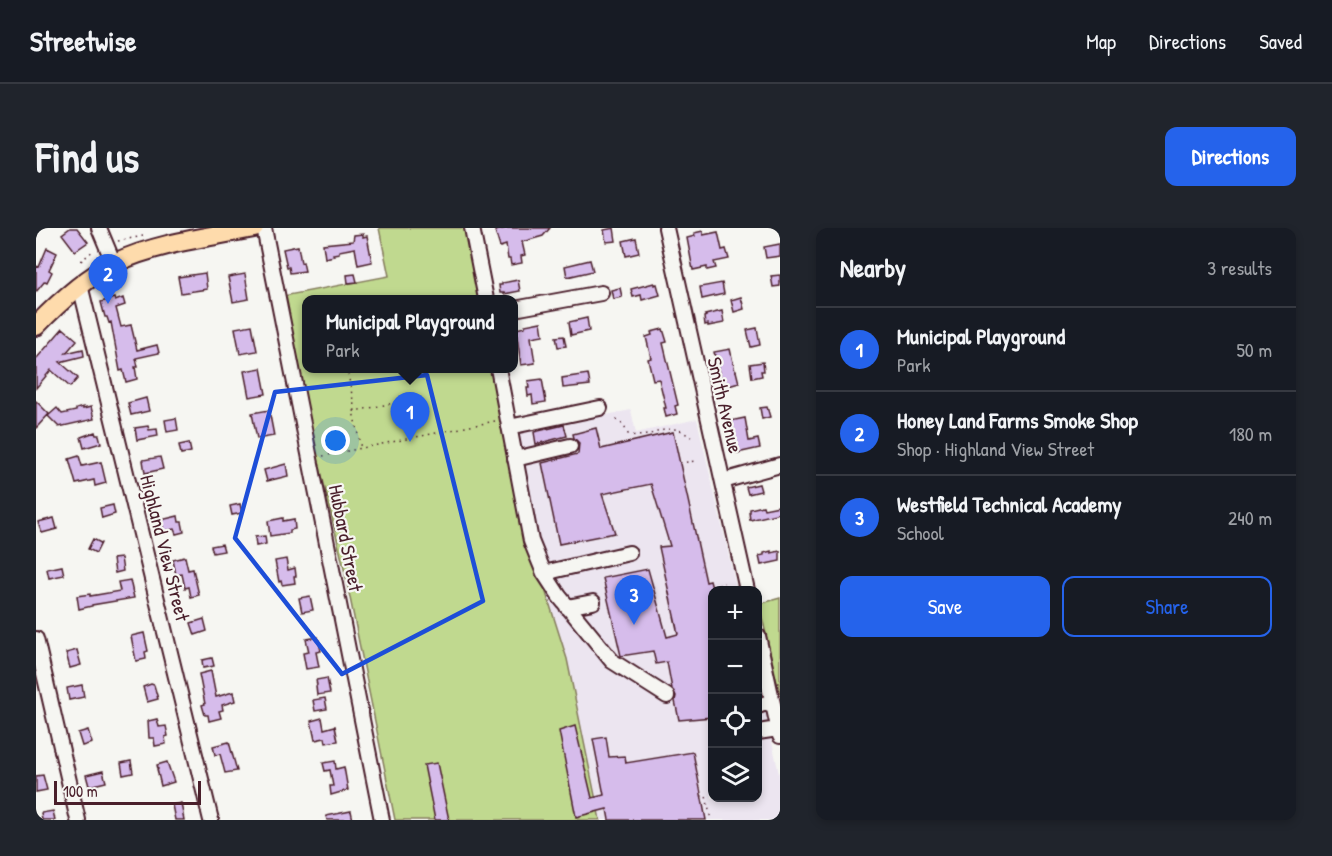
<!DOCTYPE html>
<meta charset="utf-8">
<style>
body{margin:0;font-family:"Patrick Hand",sans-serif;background:#20242c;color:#f1f3f6}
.controls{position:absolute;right:18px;bottom:18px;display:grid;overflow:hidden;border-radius:12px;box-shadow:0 3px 9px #0003}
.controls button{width:54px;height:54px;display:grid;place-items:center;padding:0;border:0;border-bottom:2px solid #363941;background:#171b24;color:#f1f3f6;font:30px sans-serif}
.scale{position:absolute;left:18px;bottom:15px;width:147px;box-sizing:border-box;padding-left:6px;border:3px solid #4a1f2b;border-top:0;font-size:16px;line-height:21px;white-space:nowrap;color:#4a1f2b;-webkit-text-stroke:4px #f6f6f2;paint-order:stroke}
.you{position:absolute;left:300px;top:213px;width:21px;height:21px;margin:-15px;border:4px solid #fff;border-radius:50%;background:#1a73e8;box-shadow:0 0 0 9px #1a73e833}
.badge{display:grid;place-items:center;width:39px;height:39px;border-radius:50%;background:#2563eb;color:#fff;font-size:20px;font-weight:700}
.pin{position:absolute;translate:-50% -50px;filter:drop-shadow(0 2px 3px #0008)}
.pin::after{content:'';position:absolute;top:32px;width:21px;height:18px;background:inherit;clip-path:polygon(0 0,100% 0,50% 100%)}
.popup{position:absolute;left:266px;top:67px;width:216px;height:78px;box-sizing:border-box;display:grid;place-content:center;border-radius:12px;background:#171b24;filter:drop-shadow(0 2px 4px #0005);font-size:20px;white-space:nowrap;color:#9ea1a6}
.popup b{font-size:22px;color:#f1f3f6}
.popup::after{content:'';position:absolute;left:50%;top:100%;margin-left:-12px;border:12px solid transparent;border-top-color:#171b24}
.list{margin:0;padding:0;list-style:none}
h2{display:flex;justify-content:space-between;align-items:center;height:78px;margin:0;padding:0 24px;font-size:26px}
h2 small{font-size:20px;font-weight:400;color:#9ea1a6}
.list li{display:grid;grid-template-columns:39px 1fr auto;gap:18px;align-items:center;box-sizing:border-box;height:84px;padding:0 24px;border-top:2px solid #363941}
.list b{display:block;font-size:22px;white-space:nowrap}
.list p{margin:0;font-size:20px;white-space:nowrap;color:#9ea1a6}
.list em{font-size:20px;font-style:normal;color:#9ea1a6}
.actions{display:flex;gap:12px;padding:18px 24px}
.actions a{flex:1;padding:14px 0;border:2px solid #2563eb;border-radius:12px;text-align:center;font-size:21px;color:#2563eb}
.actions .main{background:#2563eb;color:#fff}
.icon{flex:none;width:33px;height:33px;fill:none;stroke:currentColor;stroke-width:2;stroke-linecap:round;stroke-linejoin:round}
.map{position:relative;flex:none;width:744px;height:592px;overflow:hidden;border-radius:12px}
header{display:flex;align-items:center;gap:36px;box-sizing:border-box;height:84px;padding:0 30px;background:#171b24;border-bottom:2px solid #363941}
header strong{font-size:28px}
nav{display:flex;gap:33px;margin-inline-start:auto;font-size:21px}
.intro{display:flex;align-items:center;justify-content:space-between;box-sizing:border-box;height:144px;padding:0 36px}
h1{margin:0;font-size:42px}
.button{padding:15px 27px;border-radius:12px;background:#2563eb;color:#fff;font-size:21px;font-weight:700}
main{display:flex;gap:36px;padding:0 36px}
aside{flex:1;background:#171b24;border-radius:12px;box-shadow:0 3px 9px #0003}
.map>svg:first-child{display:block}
.built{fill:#ece5f0}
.green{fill:#c0d98f;stroke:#857c5d;stroke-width:1.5}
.building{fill:#d6bceb;stroke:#4a1f2b;stroke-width:1.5}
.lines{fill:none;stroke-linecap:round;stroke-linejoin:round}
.minor-casing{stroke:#4a1f2b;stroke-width:18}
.major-casing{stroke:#4a1f2b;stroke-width:22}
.path{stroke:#4a1f2b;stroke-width:1.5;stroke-dasharray:1.5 4.5;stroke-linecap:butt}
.minor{stroke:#f6f6f2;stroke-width:14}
.major{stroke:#fedbac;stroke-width:18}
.marked{fill:none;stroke:#1d4ed8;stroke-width:4.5;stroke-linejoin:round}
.labels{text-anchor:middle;stroke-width:4.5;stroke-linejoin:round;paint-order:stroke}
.street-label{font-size:20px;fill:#4a1f2b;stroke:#f6f6f2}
</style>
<header>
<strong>Streetwise</strong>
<nav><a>Map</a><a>Directions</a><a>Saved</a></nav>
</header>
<div class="intro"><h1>Find us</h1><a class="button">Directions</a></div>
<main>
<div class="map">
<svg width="744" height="592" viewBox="0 0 744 592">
<rect width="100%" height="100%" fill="#f6f6f2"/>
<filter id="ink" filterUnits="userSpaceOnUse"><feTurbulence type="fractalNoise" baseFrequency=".0167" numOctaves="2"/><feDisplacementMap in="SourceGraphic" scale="12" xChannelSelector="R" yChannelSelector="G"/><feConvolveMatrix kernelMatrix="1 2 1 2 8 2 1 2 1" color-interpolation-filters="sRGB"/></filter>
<g filter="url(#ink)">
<!-- built -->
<path class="built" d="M595 182 600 205 661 191 701 362H676V570H722V447L744 551V592H564L506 352 504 321 481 205Z"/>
<!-- green -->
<path class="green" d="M343 0H429L443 71H270V140L456 141 506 352 531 431 564 592H359L309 345 257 125 247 68 353 48Z
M744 370V467L723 376Z"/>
<!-- building -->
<path class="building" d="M34 0H41L52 14 39 23 26 6Z
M471 0H514L507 8 486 14 489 27 485 28 486 35 475 37 474 31H472L470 17 464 19 459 3Z
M578 0 580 13 570 14 568 2Z
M667 3V7L682 4 686 22 690 21 693 31 678 34 680 40 671 42V39L657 42 651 10 659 8 658 5Z
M327 6V9L331 8 336 34 322 37 319 20 303 23V25L297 26 298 28 289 30 287 16 317 13 318 7Z
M600 10 603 25 590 28 587 13Z
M744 16V28L730 30 728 19Z
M262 18 265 35 267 34 269 43 254 45 253 39H251L247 21Z
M11 20 21 25 13 42 16 44 11 54 9 53 0 64V38L3 39Z
M554 32 557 43 531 49 529 38Z
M169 45 171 61 145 65 142 49Z
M209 46 213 71 197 74 192 49Z
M319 46 321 54 312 55 311 47Z
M744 47V58L737 59 735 48Z
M482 52 484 63 468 66V65H464L463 57H466V55Z
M618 55V57L621 56 624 67 606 72 605 67 597 69 595 61Z
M686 55 688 66 666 71 664 59Z
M584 60 586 69 577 71 575 62Z
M705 69 708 81 698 84 695 72Z
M78 70 79 73 87 70 89 77 80 80 85 99 95 97 101 122 121 117 123 125 100 130 102 139H99L101 151 90 154 87 142 84 143 75 94 73 95 71 89H69L65 74Z
M686 83 688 95 672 98V96L669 97 668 89 670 88 669 87Z
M551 90 553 103 535 107 533 94Z
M505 94 507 107 495 109 499 135 485 137 480 101 489 99V97Z
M216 97 221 123 204 126 199 100Z
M27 100 41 112 30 125 47 121 48 128 24 134 42 150 34 159 15 142 0 160V131Z
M721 100 724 117 715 119 711 102Z
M627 101 631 114 627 115 642 177 639 178 641 186 630 189 628 180H630L623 151 617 152 612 131 615 130 610 109 616 107 615 104Z
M528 108 530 118 522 119 520 109Z
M694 121 699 143H700L703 155 689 159 688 157 686 158 678 124Z
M727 134 728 143H725L726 148 716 150 714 136Z
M225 140 230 166 213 169 208 143Z
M552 146 554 157 527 160 526 150Z
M506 151 510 174 497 176 496 167 492 168 491 160H493L492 153Z
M110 170 113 183 95 187 92 175Z
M0 173 13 186 0 200Z
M47 179V181L55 179 58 191 23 199 12 188 21 180 26 186 40 183V181Z
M731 179 734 189 726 191 724 180Z
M233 182 238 208 221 211 216 185Z
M140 190 142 202 131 204 129 192Z
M709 190 713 213 722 211 724 220 701 225 694 193Z
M528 197 531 208 500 216 498 204Z
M112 198 113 202 121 201 122 208 101 212 99 200Z
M560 200 565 221 637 204 670 354 674 353 676 360V489L643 492 639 473 640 468 636 461 631 434 620 436 617 423 585 428 567 350 612 341 631 409 642 406 623 319 634 318 615 256 566 266 579 305 523 316 506 235 542 226 543 215 538 210 537 206Z
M59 204 60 207H63L65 215 48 220 45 209Z
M153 215 155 224 145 226 143 217Z
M43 228 46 238 65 234 70 255 59 258 58 252 40 256 33 231Z
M124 229 127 241 109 245 107 232Z
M250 236 252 248 231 253 228 242Z
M723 256 725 263 712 266 710 259Z
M204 276 206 285 196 287 194 278Z
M77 277 79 286 66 290 64 280Z
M727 278 728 281 743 278 744 285 714 292 713 284H714V281Z
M142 288 143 294H146L148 304 140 306 138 301 128 303 125 292Z
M18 290 21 301 6 305 2 294Z
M247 290V293L258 291 259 301 254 302V305L234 308 232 293Z
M229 308 230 316 220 318 219 309Z
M57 311 65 315 60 325 52 321Z
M186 316 188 323 177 325 175 318Z
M735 323V325L744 323V333L725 337 723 328 728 327V325Z
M149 329 152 342 157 341 163 367 155 369 153 359 149 360 146 346 140 347 137 332Z
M85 330 87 343 79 345 77 331Z
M250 331 252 342 259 340 260 348H258L259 355 246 357 245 353 243 354 239 333Z
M26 338 28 347 13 350 11 341Z
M94 352 98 370 56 377V378L43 381 41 368 54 366V368L84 363 82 354Z
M274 368 277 382 266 384 263 370Z
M168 391 171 403 159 407 155 395Z
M108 405 112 423 109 424 110 431 100 433 95 408Z
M282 409 285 423 280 424 283 439 270 441 267 425 273 424 270 411Z
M41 422 45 437 34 440 30 425Z
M176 430 178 438 167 440 166 432Z
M175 443 180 469 197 464 199 473 186 477 187 482 183 483 185 490 173 493 172 487H169L166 477 169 476 163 446Z
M291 450 294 465 281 467 280 458 281 457 280 452Z
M115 456 118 457 122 471 111 474 107 459Z
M46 457 48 469 33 472 31 460Z
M289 470 291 481 279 483 277 472Z
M286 490 288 501 299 498 302 513 290 515 289 510 279 512 275 493Z
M121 491 123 499 130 498 132 508 129 509 130 516 119 518 118 510H113L112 493Z
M539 498 556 570 568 567 557 511 570 509 573 529 589 528 590 535 657 524 670 592H573L571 581 540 589 523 503Z
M52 502 56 515 46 518 42 505Z
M193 514 201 543 189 545 184 526 179 527 177 518Z
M95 533 97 545 87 547 85 535Z
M299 533 300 541 308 539 312 562 295 567 294 558H297L294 542 289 543 287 535Z
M131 534 138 554 125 558 121 541H122L121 537Z
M401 535 413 592H399L388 537Z
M67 543 70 554 53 558 50 547Z
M7 547 11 562 0 564V548Z
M145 575 148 592H139L136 577Z
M17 583 19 592H6L5 585Z
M315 583 317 592H291L290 588Z"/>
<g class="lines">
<!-- minor casing -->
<g class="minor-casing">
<path id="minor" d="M63 0 78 36
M228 0 346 592
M436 0 450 71
M630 0 711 362
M44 57 175 592
M478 81 565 65
M462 140 495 313 508 345 523 368 576 433 631 468
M473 199 564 180
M479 231 534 218
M687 253 744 237
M508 345 593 325
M531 379 557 374
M722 408 744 508
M0 411 42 592
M722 478 736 473
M722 504 742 501"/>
</g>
<!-- major casing -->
<g class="major-casing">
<path id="major" d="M0 98C23 74 49 50 79 35 121 15 173 9 218 0"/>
</g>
<!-- path -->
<path class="path" d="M82 13 107 8
M45 33 58 22
M311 140 319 183 382 170
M319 183H317L325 221
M580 192C587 195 589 200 592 206 611 212 620 201 637 201 644 201 650 206 655 209
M287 228 459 193
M644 235 660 233
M676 358 688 355
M665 568H670L675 592"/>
<!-- minor -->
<use href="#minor" class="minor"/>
<!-- major -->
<use href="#major" class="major"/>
</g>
</g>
<!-- marked area -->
<path class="marked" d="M391 147 447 373 306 446 199 310 239 164Z"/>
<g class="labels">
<!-- street labels -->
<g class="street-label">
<text transform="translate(689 177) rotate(77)" y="7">Smith Avenue</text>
<text transform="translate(310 310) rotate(79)" y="7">Hubbard Street</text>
<text transform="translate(129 320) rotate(76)" y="7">Highland View Street</text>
</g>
</g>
</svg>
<div class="controls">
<button>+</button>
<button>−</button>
<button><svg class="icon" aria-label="locate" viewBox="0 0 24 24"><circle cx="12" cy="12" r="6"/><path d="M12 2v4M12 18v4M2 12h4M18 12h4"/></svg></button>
<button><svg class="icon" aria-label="layers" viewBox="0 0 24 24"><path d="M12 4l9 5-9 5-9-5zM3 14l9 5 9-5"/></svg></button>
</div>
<div class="scale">100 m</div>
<div class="you"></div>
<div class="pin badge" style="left:374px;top:214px">1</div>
<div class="popup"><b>Municipal Playground</b>Park</div>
<div class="pin badge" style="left:72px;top:76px">2</div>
<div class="pin badge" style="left:598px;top:397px">3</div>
</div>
<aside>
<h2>Nearby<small>3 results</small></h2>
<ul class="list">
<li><span class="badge">1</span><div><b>Municipal Playground</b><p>Park</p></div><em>50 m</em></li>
<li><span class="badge">2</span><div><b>Honey Land Farms Smoke Shop</b><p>Shop · Highland View Street</p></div><em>180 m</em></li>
<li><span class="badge">3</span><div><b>Westfield Technical Academy</b><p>School</p></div><em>240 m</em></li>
</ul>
<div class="actions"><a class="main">Save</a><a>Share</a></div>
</aside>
</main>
